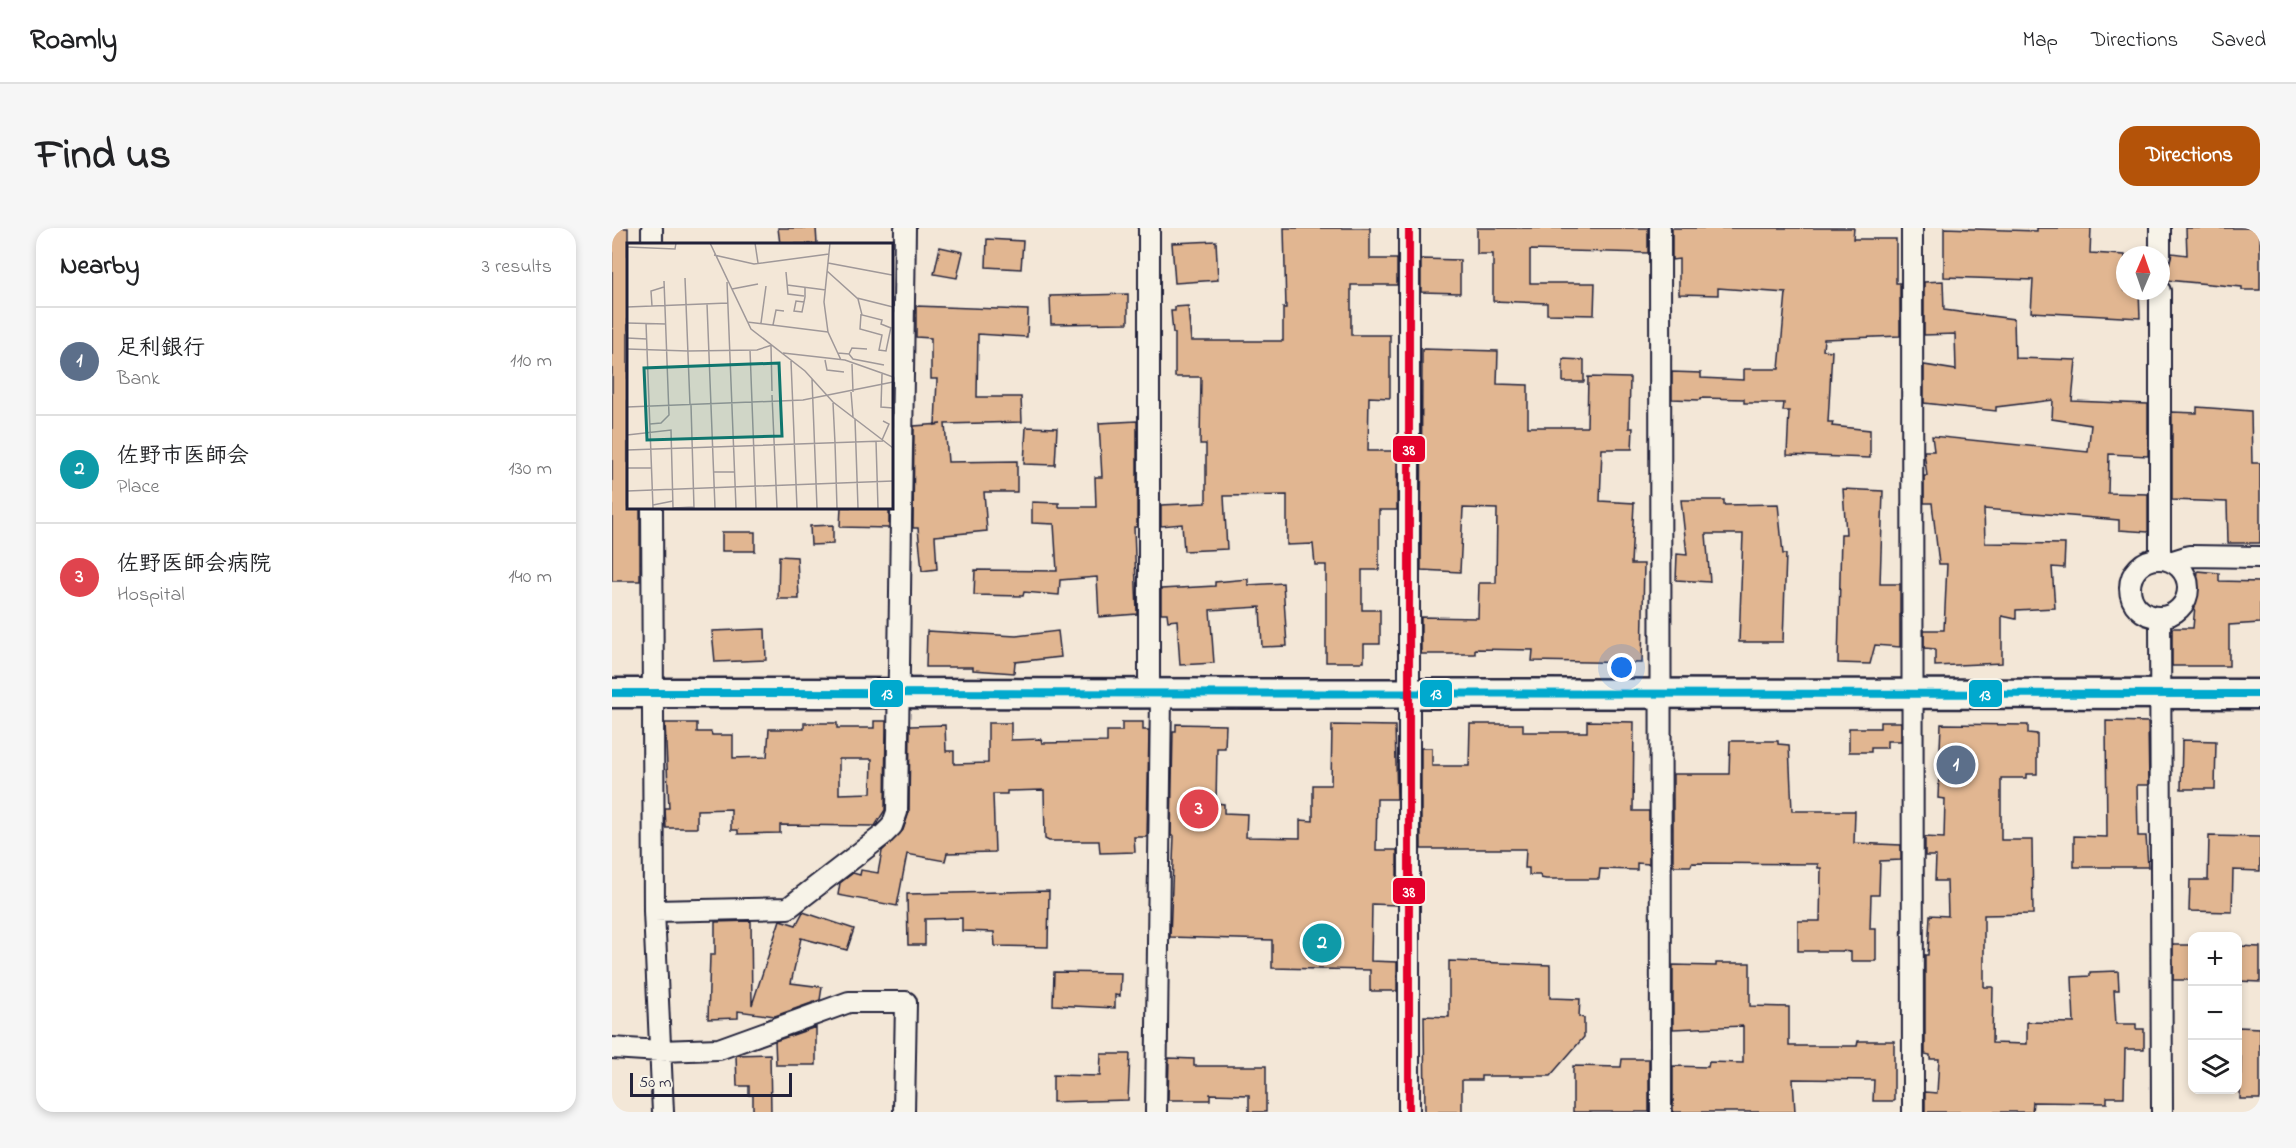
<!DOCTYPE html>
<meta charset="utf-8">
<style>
body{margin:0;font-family:"Indie Flower","Klee One",sans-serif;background:#f6f6f6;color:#202124}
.controls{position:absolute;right:18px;bottom:18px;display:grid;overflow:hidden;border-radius:12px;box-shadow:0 3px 9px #0003}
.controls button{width:54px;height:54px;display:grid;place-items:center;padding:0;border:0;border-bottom:2px solid #e0e0e0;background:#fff;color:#202124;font:30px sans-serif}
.compass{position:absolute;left:1504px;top:18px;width:54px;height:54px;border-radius:50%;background:#fff;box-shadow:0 3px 9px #0003;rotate:2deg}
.scale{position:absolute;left:18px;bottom:15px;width:162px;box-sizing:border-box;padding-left:6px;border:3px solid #22223b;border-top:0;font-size:16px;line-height:21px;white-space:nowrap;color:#22223b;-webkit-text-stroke:4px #f7f3e8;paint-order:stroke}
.you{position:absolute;left:1010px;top:440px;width:21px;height:21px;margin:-15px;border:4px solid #fff;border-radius:50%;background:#1a73e8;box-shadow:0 0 0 9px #1a73e833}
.badge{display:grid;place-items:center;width:39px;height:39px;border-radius:50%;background:#b45309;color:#fff;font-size:20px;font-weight:700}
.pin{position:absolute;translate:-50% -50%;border:3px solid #fff;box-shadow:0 2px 6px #0006}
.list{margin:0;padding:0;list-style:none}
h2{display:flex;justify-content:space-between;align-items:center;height:78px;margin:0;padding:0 24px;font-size:26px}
h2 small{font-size:20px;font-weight:400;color:#757577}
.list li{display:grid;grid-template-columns:39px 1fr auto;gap:18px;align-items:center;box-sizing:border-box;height:108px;padding:0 24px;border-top:2px solid #e0e0e0}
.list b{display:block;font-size:22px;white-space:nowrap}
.list p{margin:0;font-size:20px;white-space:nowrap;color:#757577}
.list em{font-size:20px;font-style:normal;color:#757577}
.icon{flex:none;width:33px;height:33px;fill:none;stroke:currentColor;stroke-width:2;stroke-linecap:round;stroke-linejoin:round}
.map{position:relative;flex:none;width:1648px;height:884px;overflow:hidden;border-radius:18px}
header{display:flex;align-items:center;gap:36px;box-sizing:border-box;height:84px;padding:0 30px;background:#fff;border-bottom:2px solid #e0e0e0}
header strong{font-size:28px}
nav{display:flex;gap:33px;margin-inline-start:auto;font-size:21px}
.intro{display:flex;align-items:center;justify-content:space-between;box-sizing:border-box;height:144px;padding:0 36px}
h1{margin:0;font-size:42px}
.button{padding:15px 27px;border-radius:18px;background:#b45309;color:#fff;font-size:21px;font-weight:700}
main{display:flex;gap:36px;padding:0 36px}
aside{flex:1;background:#fff;border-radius:18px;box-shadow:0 3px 9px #0003}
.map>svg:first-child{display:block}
.building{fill:#e1b691;stroke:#22223b;stroke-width:1.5;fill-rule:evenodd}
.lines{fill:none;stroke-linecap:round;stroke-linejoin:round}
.street-casing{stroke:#22223b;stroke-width:24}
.secondary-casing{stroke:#22223b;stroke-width:33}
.street{stroke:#f7f3e8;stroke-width:20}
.secondary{stroke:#f7f3e8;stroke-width:28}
.bus-1-casing{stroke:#f7f3e8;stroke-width:12}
.bus-2-casing{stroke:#f7f3e8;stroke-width:12}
.bus-1{stroke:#00a9ce;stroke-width:8}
.bus-2{stroke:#e4002b;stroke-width:8}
.inset-road{fill:none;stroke:#9f9899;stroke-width:1.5}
.view{fill:#0f766e;fill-opacity:0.15;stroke:#0f766e;stroke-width:3}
.inset-edge{fill:none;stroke:#22223b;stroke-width:3}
.line-badge{stroke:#f7f3e8;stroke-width:2}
.badge-label{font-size:16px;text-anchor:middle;font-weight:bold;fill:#fff}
</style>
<header>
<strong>Roamly</strong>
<nav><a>Map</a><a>Directions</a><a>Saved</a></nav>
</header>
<div class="intro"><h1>Find us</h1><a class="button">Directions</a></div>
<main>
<aside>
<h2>Nearby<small>3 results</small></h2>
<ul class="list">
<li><span class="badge" style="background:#5c6f8a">1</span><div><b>足利銀行</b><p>Bank</p></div><em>110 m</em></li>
<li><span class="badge" style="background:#0f9aa8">2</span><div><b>佐野市医師会</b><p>Place</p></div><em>130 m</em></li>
<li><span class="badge" style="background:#e0444e">3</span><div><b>佐野医師会病院</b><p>Hospital</p></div><em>140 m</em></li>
</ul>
</aside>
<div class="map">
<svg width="1648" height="884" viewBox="0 0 1648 884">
<rect width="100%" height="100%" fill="#f3e7d7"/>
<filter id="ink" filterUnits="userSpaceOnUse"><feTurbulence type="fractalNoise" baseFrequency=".0167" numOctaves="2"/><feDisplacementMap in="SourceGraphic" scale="12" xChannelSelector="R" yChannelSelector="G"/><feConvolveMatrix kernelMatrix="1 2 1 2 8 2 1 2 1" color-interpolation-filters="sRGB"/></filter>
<g filter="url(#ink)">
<!-- building -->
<path class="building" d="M0 0H16V279H28V353H0Z
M166 0H204L205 16H168Z
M672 0H758V31H785V57H739V107H778V170L757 169 756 223H785V282H767V342H750V382H768V416H752V434H714V337H703L701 316 675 317V267L612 268 615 321 572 323 570 296 549 298V277L594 275V216H588L589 149H563V105H561L559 83H563V79L576 78 579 113H671V80H674Z
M865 0H1036V25L918 22V55H983L982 87 935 86V75L881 73V26H865Z
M1060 0H1242L1241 11H1284V55H1288V108L1212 111 1211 122 1220 123 1216 194H1221L1220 198 1258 202V230L1175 227 1177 183H1171L1172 175H1132V171L1089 170 1088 172 1060 171V144L1089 145V150L1132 152V141H1167L1174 65 1106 60V67L1067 66V31L1060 32Z
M1332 0 1425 3V0H1479L1478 25 1513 27V63H1527L1528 90 1419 84 1421 52 1332 49Z
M1574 0H1648V62H1630V59L1554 52 1560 25 1575 27Z
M375 11 411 13 409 41 374 39Z
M604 13 606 52 563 55 560 15Z
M328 19 351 24 345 50 322 46Z
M809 31 848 32V65L809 64Z
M1331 53 1332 82 1402 91 1403 130 1464 132 1460 173 1536 176V228L1497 226 1496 265 1536 266V304L1507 302V292L1372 281 1373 315 1453 316 1452 340 1440 339 1443 380 1404 382V391L1390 388V435L1323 438V421L1312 420V402H1332L1335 336H1327L1320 275H1312V248H1315L1312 223H1322L1320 208 1476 224 1479 197 1440 191 1441 172 1384 179V183L1312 175V137L1344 142 1343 106 1312 107V54Z
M516 66V95L439 96 438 68Z
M304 78 416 82 415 109 366 106 365 169H409L410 194 333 196 336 234 405 233V264H372L375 303 323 308 325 341 310 343 306 300H301L302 198 329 196 323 197 325 151H319V110L304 109Z
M810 121 886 123 885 156 916 157V199H975L976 149 1018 150 1017 200H1021L1020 221H990L988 273 1022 275 1019 336H1032L1030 435 920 433 921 422 863 421V426H809V389L866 390 867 355H884L885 281 851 280 848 344 809 342Z
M951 131 972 132V154H951Z
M1585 179 1639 183 1640 235H1648V315H1616L1615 274 1560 272V184L1585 185Z
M525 193V299H522L525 386 487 389 485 349 448 352 447 367 412 364 411 368 362 367 363 342 445 343 442 296 420 295V274L447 275V279H484L483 249H490L487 195Z
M414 199 445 200 443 237 412 236Z
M1231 261 1271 263 1268 356H1288V419L1263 417 1258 436 1226 435 1229 306H1234Z
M1069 272H1112V277L1166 276 1171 326H1174L1171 414H1127L1131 306H1094L1098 354 1064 352 1065 326 1075 327Z
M229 279H277V300L228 299Z
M221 297V316L199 317 198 298Z
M110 304H143V323H110Z
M167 328 185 329 187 371H166Z
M1586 343 1607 345V353L1648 354V395L1617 397V438H1560V400H1581Z
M636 351V357L671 355 675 418 650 419 648 379 598 382 602 435 568 437 565 392 556 393 555 385H549V361L603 358V354Z
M153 401 154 432 103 434 100 403Z
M315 403 404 408 446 403 449 429 403 434 402 445 361 442V439H314Z
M262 493H274L273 582 263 598 168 597V605L126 606V602H119V581L85 582V600H54L53 580H57L53 495H85V504H99L100 507H121V530L155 529 157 501H192V495H225V500H262ZM227 531H260L259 565 227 566Z
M975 493 1022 494 1021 583H1037V636L1025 635V642L988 641 987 651H934L929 650 928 647H917V640H913L914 621H809V520H820V538H857L858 496H911V504H975Z
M1494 493 1536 494 1537 557H1525L1526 608H1534L1536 639H1462V608L1495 609Z
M510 494H531V502H537L535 609H522L523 624 488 625 487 613H437L433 611 432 562 395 563V566H381L383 624 335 625 333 633 295 626 285 678 226 667 228 655 241 645 248 647 249 642 266 645 270 623 291 602 297 584 298 498 333 497 334 523H342V536L376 535V495H399V512L429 511 430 515 495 514V503H510Z
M1268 494H1289V513H1275V520H1259V524H1237V500H1268Z
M564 496 614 497 613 520H605L604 575 612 576V585L635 586 634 609 688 610V592L701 593V557H719L720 497 783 498 785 571H765L764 622H785V677L760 676 759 733 785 734V763H758V742L660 740V712L558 709 562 608H559L561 503H564Z
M1329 496 1416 497V505L1425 506V546H1415V550H1389V612H1420L1421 686 1372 687V759H1381L1380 815 1415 816V794L1462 795 1460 749 1478 748V744L1506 743 1507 762H1502L1504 796H1524V801H1532V821H1513L1512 869H1495V875L1421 874 1420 884H1313V864L1325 865 1327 831H1318V827L1313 826V727H1316L1318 687 1336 688 1335 653H1323L1324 628H1313V609L1332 610 1333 571 1326 570Z
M1570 512 1604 513 1603 561H1569Z
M1118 513H1166V516L1177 517 1180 583H1243L1242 615 1289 617V632L1268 633 1267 667H1259L1258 701H1264V733H1239V724L1229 723H1186V693H1208L1209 640H1206V636L1080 635 1079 638H1061V546H1117Z
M1597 608 1648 609V643L1621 642 1620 684 1577 683 1578 652H1596Z
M437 663 436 719 383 718 382 704 350 703V690L313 691V717H296L295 666Z
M191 684 242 701 235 722 189 710 179 755 210 759 208 772 163 788 126 783V790L96 791 98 727H103V694L139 693 140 777 168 692 184 697Z
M1561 717H1581V752H1561Z
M1626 718 1648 719V754L1626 753Z
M837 733 938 737V770L968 771 967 789 972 790V809L938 848H869V852H850V884H813L812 788 837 789Z
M1104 735H1138V778L1177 779V818H1245L1246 813H1282V873H1261L1262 852 1181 851 1183 884H1061V838L1096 839 1097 834 1131 835V798L1061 801V737L1104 738Z
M442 744 509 745 508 768 503 767V780L441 777Z
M204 799V837H164L163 813Z
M1626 799 1648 800V871H1628L1629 829H1626Z
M158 826 159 884H141V867H137V858H125L124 827Z
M489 826H518L516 872 441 874V847L488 848Z
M557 830 582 831V838H654V884H637V867L598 866V872H556Z
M1010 831H1037V884H961V838L1009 839Z"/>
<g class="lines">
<!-- street casing -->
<g class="street-casing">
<path id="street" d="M537 0V467
M797 0V884
M1048 0 1049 884
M1300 0 1301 884
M40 16V0
M1548 27V0
M40 279 42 683 51 884
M1548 330V63
M1518 360a29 29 0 1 1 58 0a29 29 0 1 1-58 0Z
M1561 333 1577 328 1648 329
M1548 389 1550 884
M42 683 176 680 271 607 280 598 285 584 293 0
M0 820 48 823 107 821 237 774H294L292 884
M544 884 549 467"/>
</g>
<!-- secondary casing -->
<g class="secondary-casing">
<path id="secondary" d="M0 465 1648 466"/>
</g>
<!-- street -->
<use href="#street" class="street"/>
<!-- secondary -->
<use href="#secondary" class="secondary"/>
<!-- bus-1 casing -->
<g class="bus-1-casing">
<path id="bus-1" d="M0 465 1648 466"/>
</g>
<!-- bus-2 casing -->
<g class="bus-2-casing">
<path id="bus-2" d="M797 0V884"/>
</g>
<!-- bus-1 -->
<use href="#bus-1" class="bus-1"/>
<!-- bus-2 -->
<use href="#bus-2" class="bus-2"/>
</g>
</g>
<!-- overview -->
<g transform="translate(15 15)">
<rect width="266" height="266" fill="#f3e7d7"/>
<path class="inset-road" d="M83 0 124 86 178 128 206 159 266 205M128 0 131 20M203 0 197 59 201 89 214 117M0 4 48 6 49 0M87 12 127 21 202 11M201 20 265 32M266 22V56M200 28 231 56 235 72 255 77 254 81 264 85M159 29 161 51 177 53M58 35 63 162M100 39 109 265M160 42 199 47M105 46 131 41M230 55 266 64M177 59 169 58 167 68 175 69 178 54V44M80 61 88 265M25 63 24 48 37 44M0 64 101 60M234 71 233 86 255 92 252 107 259 108 264 84M120 79 201 89M0 80 39 81M19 80 26 265M134 80 139 43M146 82 149 67 157 68M0 95 20 96M144 103 145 148M0 106 61 108 130 107 145 102M123 107 129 265M156 110 218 117 266 134M211 110 222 111 225 105 240 106M222 111 226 116 257 122M198 117 200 127 217 129M164 118 170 265M225 121 226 149M255 131 254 164 266 165M185 136 190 265M224 149 226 174M145 152 150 265M206 160 208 200M64 162 67 265M0 164 176 157 266 139M228 176 231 265M23 181 34 180 42 172 37 38M0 192 44 187 46 265M255 197 262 181 256 178M249 198 251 265M208 200 210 265M0 207 256 198M0 225H25M86 229H107M0 248 266 238M26 262 46 258M46 265 67 264"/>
<path class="view" d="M152 120 155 193 20 197 17 125Z"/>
<rect width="266" height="266" class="inset-edge"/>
</g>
<g class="line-badge">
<rect x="780" y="207" width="34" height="28" rx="6" fill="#e4002b"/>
<rect x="257" y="451" width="35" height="29" rx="6" fill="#00a9ce"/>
<rect x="807" y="451" width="34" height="29" rx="6" fill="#00a9ce"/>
<rect x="1356" y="451" width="35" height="29" rx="6" fill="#00a9ce"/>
<rect x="780" y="649" width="34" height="28" rx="6" fill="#e4002b"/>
</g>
<g class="badge-label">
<text x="797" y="227">38</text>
<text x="275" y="471">13</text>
<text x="824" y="471">13</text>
<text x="1373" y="472">13</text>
<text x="797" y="669">38</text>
</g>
</svg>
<div class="controls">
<button>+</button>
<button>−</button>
<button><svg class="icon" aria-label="layers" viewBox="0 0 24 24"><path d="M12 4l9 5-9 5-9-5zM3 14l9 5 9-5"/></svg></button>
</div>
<svg class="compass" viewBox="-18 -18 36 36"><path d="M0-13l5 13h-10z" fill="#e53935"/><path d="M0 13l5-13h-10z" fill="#757577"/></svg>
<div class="scale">50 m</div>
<div class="you"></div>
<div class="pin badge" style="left:1344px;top:537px;background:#5c6f8a">1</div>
<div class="pin badge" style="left:710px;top:715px;background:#0f9aa8">2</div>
<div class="pin badge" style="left:587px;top:581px;background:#e0444e">3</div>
</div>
</main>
